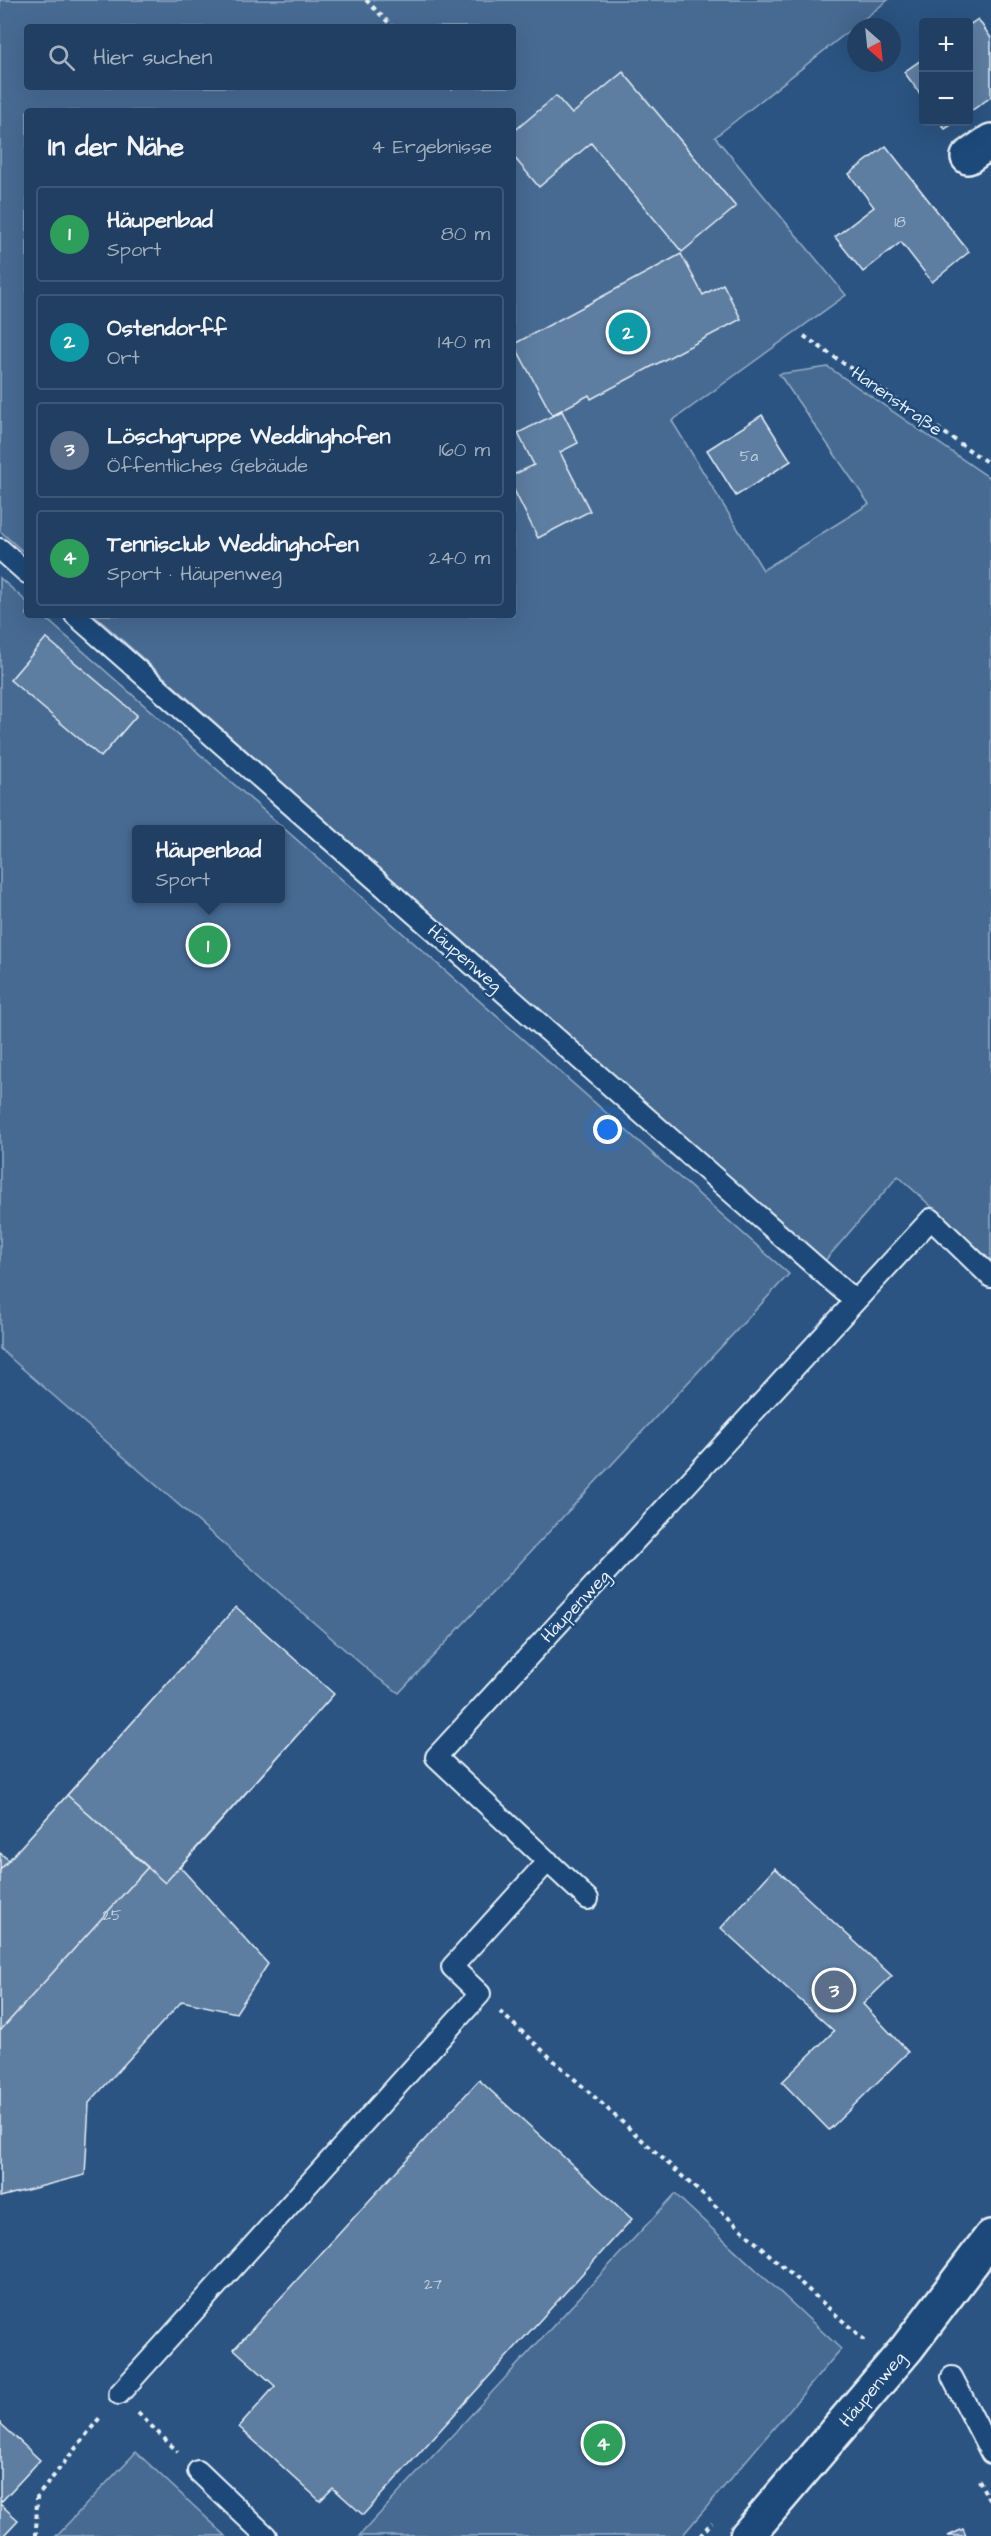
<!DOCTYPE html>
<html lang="de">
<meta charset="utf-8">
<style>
body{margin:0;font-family:"Architects Daughter",sans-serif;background:#2d4a6b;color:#f1f3f6}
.controls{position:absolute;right:18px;top:18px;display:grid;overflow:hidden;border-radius:6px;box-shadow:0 6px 24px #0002}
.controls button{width:54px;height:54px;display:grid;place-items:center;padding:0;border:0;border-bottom:2px solid #3d5877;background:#203f62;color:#f1f3f6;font:30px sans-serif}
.compass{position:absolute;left:847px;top:18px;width:54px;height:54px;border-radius:50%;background:#203f62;box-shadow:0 6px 24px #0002;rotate:153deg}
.you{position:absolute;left:608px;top:1130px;width:21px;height:21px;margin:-15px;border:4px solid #fff;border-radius:50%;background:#1a73e8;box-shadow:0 0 0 9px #1a73e833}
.badge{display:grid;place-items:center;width:39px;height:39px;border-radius:50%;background:#ff9aa2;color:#fff;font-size:20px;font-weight:700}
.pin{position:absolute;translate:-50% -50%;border:3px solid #fff;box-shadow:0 2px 6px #0006}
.popup{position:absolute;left:132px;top:825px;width:153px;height:78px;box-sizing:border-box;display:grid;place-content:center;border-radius:6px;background:#203f62;filter:drop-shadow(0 2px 4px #0005);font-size:20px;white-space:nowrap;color:#a2afbe}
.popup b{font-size:22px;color:#f1f3f6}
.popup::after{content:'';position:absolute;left:50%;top:100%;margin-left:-12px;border:12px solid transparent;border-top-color:#203f62}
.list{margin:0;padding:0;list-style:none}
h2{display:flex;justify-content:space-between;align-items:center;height:78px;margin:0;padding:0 24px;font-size:26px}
h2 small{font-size:20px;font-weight:400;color:#a2afbe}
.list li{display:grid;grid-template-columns:39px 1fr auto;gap:18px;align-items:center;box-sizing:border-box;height:96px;margin:0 12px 12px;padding:0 12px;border:2px solid #3d5877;border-radius:6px}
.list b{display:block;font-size:22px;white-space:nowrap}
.list p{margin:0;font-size:20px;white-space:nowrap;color:#a2afbe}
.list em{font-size:20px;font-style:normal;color:#a2afbe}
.icon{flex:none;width:33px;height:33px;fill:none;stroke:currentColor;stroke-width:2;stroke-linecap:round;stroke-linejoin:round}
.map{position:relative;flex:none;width:991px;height:2536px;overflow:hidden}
.search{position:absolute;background:#203f62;box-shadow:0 6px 24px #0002;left:24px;top:24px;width:492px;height:66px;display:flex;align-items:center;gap:15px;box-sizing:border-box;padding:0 21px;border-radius:6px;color:#a2afbe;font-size:22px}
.panel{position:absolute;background:#203f62;box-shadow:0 6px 24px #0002;left:24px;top:108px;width:492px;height:510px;border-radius:6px}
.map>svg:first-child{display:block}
.green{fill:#476b93;stroke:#98aec6;stroke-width:1.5;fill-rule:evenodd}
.building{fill:#5d7da1;stroke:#e8f1f8;stroke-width:1.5}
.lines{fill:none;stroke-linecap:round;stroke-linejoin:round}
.service-casing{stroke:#e8f1f8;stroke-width:24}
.minor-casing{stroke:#e8f1f8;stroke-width:38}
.tertiary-casing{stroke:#e8f1f8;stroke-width:38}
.path{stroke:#e8f1f8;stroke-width:4;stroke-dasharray:4.5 4.5;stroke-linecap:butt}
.service{stroke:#1f4a7a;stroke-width:20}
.minor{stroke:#1f4a7a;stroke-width:33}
.tertiary{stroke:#1f4a7a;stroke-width:33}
.labels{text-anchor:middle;stroke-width:5;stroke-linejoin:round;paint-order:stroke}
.number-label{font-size:15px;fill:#c5d4e2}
.street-label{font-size:18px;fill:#e8f1f8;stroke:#1f4a7a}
</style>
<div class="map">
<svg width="991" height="2536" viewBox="0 0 991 2536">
<rect width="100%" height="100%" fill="#2b5482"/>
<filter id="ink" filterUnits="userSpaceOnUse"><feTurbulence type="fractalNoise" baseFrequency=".0167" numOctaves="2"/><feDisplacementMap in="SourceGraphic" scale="12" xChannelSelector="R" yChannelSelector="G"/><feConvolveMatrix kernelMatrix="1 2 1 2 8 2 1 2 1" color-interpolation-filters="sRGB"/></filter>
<g filter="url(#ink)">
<!-- green -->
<path class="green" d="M0 0H888L715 137 846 295 672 421 763 570 869 504 779 374 828 367 991 479V1261L898 1176 823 1263 94 615H513V111H27V555L0 531ZM27 27H513V87H27Z
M0 578 27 602V615H42L789 1274 399 1693 375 1676 0 1349ZM136 830H280V898H136Z
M675 2194 841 2349 682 2536H359Z
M136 2452 226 2536H56Z"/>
<!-- building -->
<path class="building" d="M978 19 991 38V97L968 113V26Z
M924 58V99L904 72Z
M623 72 736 207 682 252 591 143 539 187 513 156V132L556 96 572 114Z
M940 122H956L945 129Z
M886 146 969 252 932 282 901 242 863 272 835 237 874 207 849 174Z
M681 254 703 295 723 284 741 319 591 399 589 395 552 415 514 344Z
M562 411 578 443 560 452 590 511 538 538 513 488V475L534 465 518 433Z
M762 415 791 461 736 496 707 450Z
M46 638 137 715 101 757 10 680Z
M236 1607 334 1694 180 1867 268 1964 236 2013 182 2001 89 2103 85 2175 0 2197V1853L9 1860Z
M236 1607 334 1694 165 1883 67 1795Z
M67 1795 148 1867 0 2031V1870Z
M0 1853 9 1860 0 1870Z
M775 1868 892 1976 863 2004 908 2052 829 2130 782 2082 834 2031 721 1928Z
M479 2080 632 2219 363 2515 333 2488 320 2501 239 2427 275 2386 234 2349Z
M0 2423 40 2460 0 2503Z
M0 2504 18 2520 3 2536H0Z
M963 2529 966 2536H948Z"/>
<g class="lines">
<!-- service casing -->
<g class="service-casing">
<path id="service" d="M0 549 27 573
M75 615 855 1301
M588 1899 436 1757 931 1219 991 1277
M952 2377 991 2453
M119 2394 480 1994 452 1967 548 1861
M198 2471 266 2536"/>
</g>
<!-- minor casing -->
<g class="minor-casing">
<path id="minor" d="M968 157 991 141"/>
</g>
<!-- tertiary casing -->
<g class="tertiary-casing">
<path id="tertiary" d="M747 2536 907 2348 991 2237"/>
</g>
<!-- path -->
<path class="path" d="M366 0 393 27
M451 87 453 89
M804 336 991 465
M500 2012 863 2339 868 2340
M138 2413 178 2452
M979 2480 991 2504
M36 2536 37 2497 101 2416
M700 2536 712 2522"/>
<!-- service -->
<use href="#service" class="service"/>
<!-- minor -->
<use href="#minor" class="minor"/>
<!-- tertiary -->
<use href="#tertiary" class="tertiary"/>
</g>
</g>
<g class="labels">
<!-- number labels -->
<g class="number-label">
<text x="900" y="227">18</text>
<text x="749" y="461">5a</text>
<text x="112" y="1920">25</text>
<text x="433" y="2289">27</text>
</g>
<!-- street labels -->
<g class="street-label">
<text transform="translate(897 401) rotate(35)" y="6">Hanenstraße</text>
<text transform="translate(465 958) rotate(41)" y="6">Häupenweg</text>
<text transform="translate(575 1606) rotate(-47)" y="6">Häupenweg</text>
<text transform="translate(872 2389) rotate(-50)" y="6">Häupenweg</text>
</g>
</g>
</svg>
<div class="controls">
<button>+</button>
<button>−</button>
</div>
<svg class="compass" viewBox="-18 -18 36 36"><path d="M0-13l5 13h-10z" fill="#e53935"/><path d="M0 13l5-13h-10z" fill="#a2afbe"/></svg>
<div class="you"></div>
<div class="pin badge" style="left:208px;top:945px;background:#2e9e5b">1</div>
<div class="popup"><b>Häupenbad</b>Sport</div>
<div class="pin badge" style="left:628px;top:332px;background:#0f9aa8">2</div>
<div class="pin badge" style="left:834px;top:1990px;background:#5c6f8a">3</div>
<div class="pin badge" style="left:603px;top:2443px;background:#2e9e5b">4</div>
<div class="search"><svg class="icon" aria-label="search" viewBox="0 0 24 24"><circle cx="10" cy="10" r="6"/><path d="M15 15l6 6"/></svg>Hier suchen</div>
<section class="panel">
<h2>In der Nähe<small>4 Ergebnisse</small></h2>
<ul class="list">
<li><span class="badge" style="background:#2e9e5b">1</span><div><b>Häupenbad</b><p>Sport</p></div><em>80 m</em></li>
<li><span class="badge" style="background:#0f9aa8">2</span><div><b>Ostendorff</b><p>Ort</p></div><em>140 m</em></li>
<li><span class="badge" style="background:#5c6f8a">3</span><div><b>Löschgruppe Weddinghofen</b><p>Öffentliches Gebäude</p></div><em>160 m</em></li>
<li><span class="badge" style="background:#2e9e5b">4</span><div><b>Tennisclub Weddinghofen</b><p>Sport · Häupenweg</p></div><em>240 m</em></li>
</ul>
</section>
</div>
